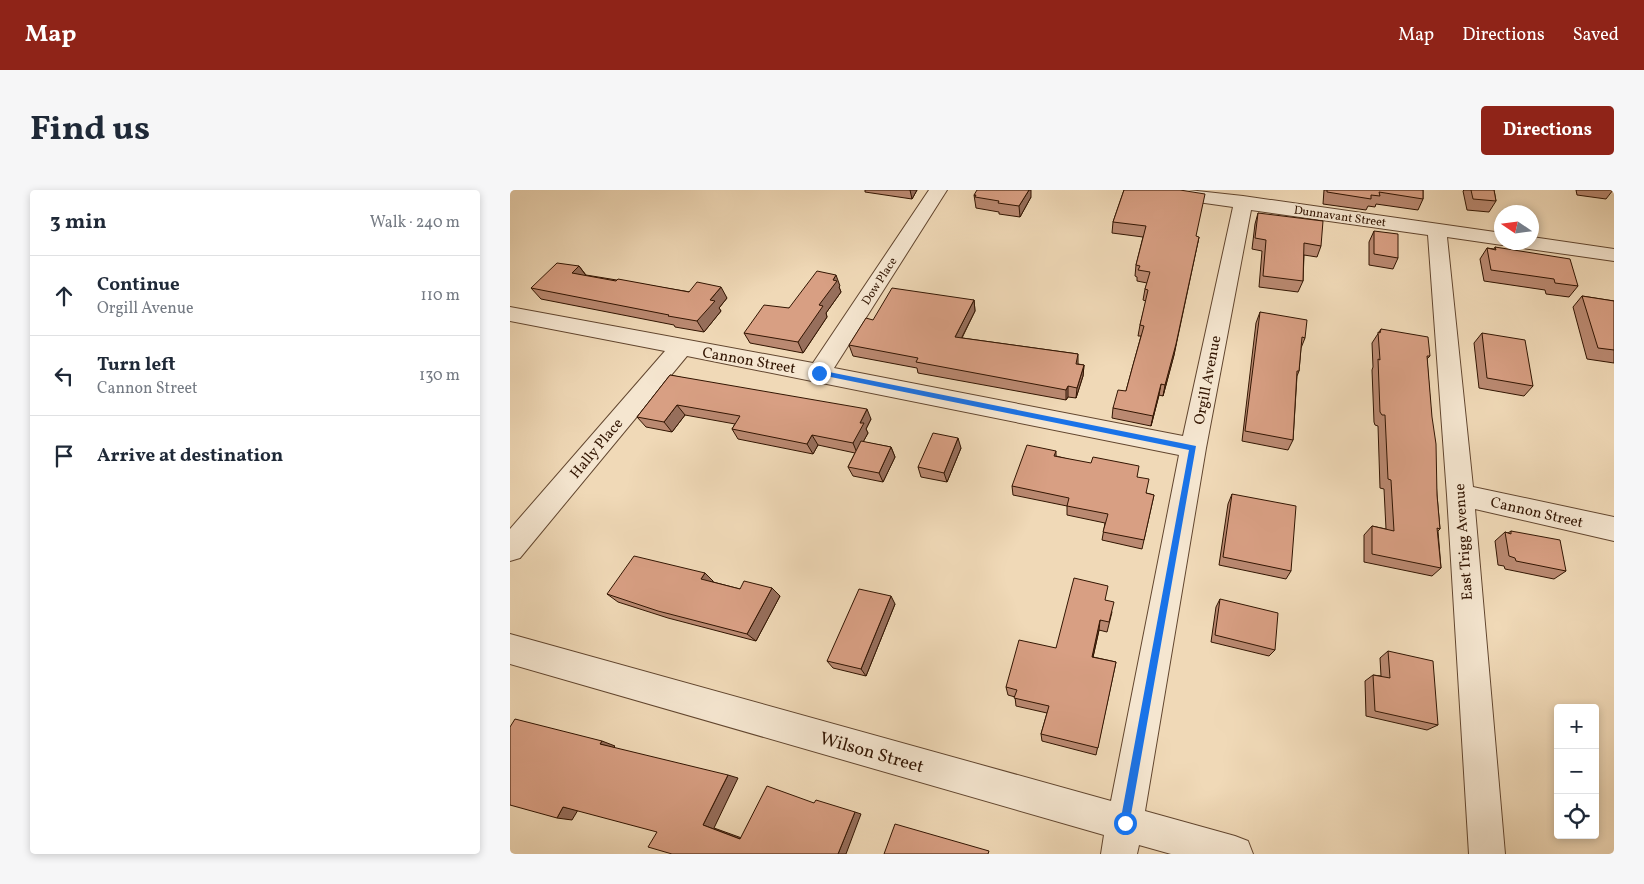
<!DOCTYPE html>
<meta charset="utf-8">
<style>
body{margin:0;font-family:Vollkorn,serif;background:#f6f6f7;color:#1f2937}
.controls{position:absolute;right:15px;bottom:15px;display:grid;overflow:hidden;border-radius:5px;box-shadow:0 2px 8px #0003}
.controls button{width:45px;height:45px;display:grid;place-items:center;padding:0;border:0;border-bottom:1px solid #e0e1e3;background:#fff;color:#1f2937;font:25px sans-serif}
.compass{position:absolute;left:984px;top:15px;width:45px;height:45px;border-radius:50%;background:#fff;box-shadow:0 2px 8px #0003;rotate:283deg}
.stop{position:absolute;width:15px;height:15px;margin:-11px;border:4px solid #1a73e8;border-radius:50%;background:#fff}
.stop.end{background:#1a73e8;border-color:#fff;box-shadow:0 1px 5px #0008}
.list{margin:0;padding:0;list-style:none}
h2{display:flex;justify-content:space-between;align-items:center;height:65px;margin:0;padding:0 20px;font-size:21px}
h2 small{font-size:16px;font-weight:400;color:#747a83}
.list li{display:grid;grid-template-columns:32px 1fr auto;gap:15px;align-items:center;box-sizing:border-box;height:80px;padding:0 20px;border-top:1px solid #e0e1e3}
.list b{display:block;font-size:19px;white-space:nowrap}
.list p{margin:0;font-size:16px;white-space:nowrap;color:#747a83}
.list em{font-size:16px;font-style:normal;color:#747a83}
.icon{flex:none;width:28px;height:28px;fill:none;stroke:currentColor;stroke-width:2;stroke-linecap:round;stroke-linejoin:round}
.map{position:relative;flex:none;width:1104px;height:664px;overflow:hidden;border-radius:5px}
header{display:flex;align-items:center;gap:30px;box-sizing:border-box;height:70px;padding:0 25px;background:#8f2418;color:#fff}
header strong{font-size:24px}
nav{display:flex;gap:28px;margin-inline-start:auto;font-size:18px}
.intro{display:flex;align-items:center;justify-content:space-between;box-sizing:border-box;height:120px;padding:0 30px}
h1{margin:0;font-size:35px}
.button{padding:12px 22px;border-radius:5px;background:#8f2418;color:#fff;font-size:18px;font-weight:700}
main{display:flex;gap:30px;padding:0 30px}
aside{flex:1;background:#fff;border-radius:5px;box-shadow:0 2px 8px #0003}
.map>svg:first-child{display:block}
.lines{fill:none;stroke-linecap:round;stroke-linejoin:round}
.minor-casing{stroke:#62462f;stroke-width:2}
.minor{fill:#f5e6d0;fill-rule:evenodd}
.wall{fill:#ba8971;stroke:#321502}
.shaded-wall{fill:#976f5c;stroke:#321502}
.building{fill:#d89f83;stroke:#321502}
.route{fill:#1a73e8}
.labels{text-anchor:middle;stroke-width:4;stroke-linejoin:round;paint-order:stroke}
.far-street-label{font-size:12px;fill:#321502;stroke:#f5e6d0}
.street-label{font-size:15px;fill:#321502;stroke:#f5e6d0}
.near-street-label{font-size:18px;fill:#321502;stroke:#f5e6d0}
</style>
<header>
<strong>Map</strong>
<nav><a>Map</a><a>Directions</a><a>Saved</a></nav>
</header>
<div class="intro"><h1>Find us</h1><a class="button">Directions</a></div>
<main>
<aside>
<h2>3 min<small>Walk · 240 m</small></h2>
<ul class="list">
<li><svg class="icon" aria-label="ahead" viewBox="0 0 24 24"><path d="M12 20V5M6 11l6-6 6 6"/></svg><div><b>Continue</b><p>Orgill Avenue</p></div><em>110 m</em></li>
<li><svg class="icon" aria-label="left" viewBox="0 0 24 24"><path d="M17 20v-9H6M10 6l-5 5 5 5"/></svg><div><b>Turn left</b><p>Cannon Street</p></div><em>130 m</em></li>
<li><svg class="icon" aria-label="arrive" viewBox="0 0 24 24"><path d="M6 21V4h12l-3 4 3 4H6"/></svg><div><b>Arrive at destination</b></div></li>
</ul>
</aside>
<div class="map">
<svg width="1104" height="664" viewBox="0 0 1104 664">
<rect width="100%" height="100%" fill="#f0d9b7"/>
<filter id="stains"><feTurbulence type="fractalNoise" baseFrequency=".004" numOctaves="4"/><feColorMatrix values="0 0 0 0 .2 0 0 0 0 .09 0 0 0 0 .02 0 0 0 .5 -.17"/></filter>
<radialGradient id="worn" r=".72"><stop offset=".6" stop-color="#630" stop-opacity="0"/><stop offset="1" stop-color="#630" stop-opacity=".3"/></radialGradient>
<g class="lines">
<!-- minor casing -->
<g class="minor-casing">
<path id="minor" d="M419 0H437L324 178 673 246 723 17 638 5 632 4 629 0H678L733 6 992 43V52L999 53 992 55 937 47 963 297 1104 327V351L965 319 995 664H959L937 305 918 45 741 20 696 258 635 621 725 646 738 651 743 664H661L629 655 627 664H591L594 645 0 474V444L601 611 669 265 177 166 10 368 0 371V339L155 161 0 131V117L303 173Z
M1022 47 1104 59V71L1013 58 1006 56 1003 52H1022Z"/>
</g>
<!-- minor -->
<use href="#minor" class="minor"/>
</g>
<!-- wall -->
<path class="wall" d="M355 0H407L402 9 355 2Z
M614 0 686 47 664 165 653 206 649 205 641 236 602 228 603 218 616 201 631 146H628L630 135 636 111 633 110 635 99 637 93 627 91V87L625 86 626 75 633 47 602 43 603 32Z
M814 0H913V9L908 20 866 14 865 17 858 16 856 20 813 14Z
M954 0H984L986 11 979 22 957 20 953 1Z
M1066 0H1103L1096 9 1067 5Z
M464 5 521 7 510 27 489 24V22L466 18Z
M748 23 811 56 807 67 794 65 793 91 788 102 749 97 752 61 742 59 745 34Z
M864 41 888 68 883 79 859 75V52Z
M985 57 1068 96 1059 107 1036 104 1035 100 974 91 970 69 977 58 984 59Z
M69 76 76 85 217 108 209 118 211 121 194 142 165 137 164 135 31 109 21 98Z
M330 96 329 97 331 102 316 123 317 127 293 163 240 153 234 143 279 118Z
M1072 106 1104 111V173L1077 169 1063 117Z
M464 110 465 121 452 148 568 164V174L574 175 573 186 566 208 558 207 556 210 408 183 407 178 343 166 339 155 363 130Z
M750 122 795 148 791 158 789 181 787 186 783 250 778 260 732 251 746 133Z
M871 139 920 166 917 169 927 305 930 339 928 341 931 378 922 386 854 372V345L862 336 876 339 874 299 870 298 868 236 865 235 864 232 862 180 863 177 862 153Z
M972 143 1023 196 1014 206 969 198 964 153Z
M160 185 361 229 356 239 358 243 353 252 381 257 385 267 373 292 343 286 338 277 345 263 308 255 303 264 228 249 222 239 225 234 175 225 162 242 136 237 127 227Z
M451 258 437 292 411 287 408 277Z
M546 261V266L627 287 636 303 644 305 632 359 592 350 595 333 557 325V316L503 305 502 296Z
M722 304 781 381 776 389 709 375 718 314Z
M1001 341 1056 381 1044 389 995 379 994 376 988 375 985 351 995 342 998 343Z
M195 383 203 391V392L230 399 262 398 270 406 246 451 158 428 108 412 97 404Z
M710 409 765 460 759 466 701 452 706 417Z
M595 410 602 422 597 442 589 440 583 467 606 472 586 565 532 551 531 544 537 523 506 516 505 507 498 505 496 497 546 458Z
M385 414 356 486 323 478 317 471Z
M878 461 928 535 917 540 856 526 855 491 863 485 871 486 870 468Z"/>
<!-- shaded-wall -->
<path class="shaded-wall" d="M400 0H407L402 9Z
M519 0H521V7L510 27 509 16Z
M689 47 664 165 653 206 655 195Z
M69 76 77 87 62 83Z
M326 85 330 96 329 97 331 102 316 123 317 127 293 163 288 152 323 90Z
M211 97 217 108 209 118 211 121 194 142 187 131 200 110Z
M464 110 465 121 447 157 445 147Z
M574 175 573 186 566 208 567 198Z
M651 194 649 205 641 236 643 226Z
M558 196V207L556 210V200Z
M167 215 175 225 162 242 154 232Z
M357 219 361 229 356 239 358 243 347 263 343 253 350 233Z
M302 245 308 255 303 264 297 254Z
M448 248 451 258 437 292 434 283Z
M381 257 385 267 373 292 369 283Z
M195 383 203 391 200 397 191 389Z
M262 398 270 406 246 451 237 444Z
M381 406 385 414 356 486 351 479Z
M590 430 589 440 581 476 582 467Z
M92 551 105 556 103 558 90 554Z
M218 585 228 588 204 638 240 651 230 649 193 635Z
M53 617 68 620 62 630 47 628Z
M345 622 351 624 336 664H328Z"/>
<!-- building -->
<path class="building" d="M467 0H519L509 16 488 13 489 11 465 7 466 5H464Z
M614 0H670L695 4 686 46 689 47 666 154 655 195 651 194 643 226 603 218 608 200 616 201 623 175 634 136 630 135 638 100 635 99 640 82 628 80 630 76 626 75 636 36 603 32Z
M817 0H913V9L869 2 870 6 861 5V9L817 2Z
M961 0H984L986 11 963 9Z
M748 23 813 31 811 56 794 53 793 91 753 86 756 50 745 48Z
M864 41 888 44V68L864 64Z
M985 57 1060 69 1068 96 1045 93 1044 89 981 80 977 58 986 60Z
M47 73 69 76 62 83 106 91 108 89 179 102 187 92 211 97 200 110 205 111 187 131 158 126 159 125 21 98Z
M307 81 326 85 323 90 327 91 309 115 313 116 288 152 234 143 254 115 279 118Z
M382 98 464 110 445 147 568 164 566 174 574 175 567 198 558 196 556 200 406 172 408 168 339 155 356 128 363 130Z
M1072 106 1104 111V160L1088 158Z
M750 122 797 130 795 148 792 147 789 181H787L783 250 735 241Z
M871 139 918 147 920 166H917L922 227 926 254 927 305 930 339 927 338 931 378 862 364V336L884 341 881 290 878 289 875 225H872L870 222 868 169 870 170 868 142 870 143Z
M972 143 1015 150 1023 196 977 188Z
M160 185 357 219 350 233H354L343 253 302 245 297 254 222 239 230 226 167 215 154 232 127 227Z
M423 243 448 248 434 283 408 277Z
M351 251 381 257 369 283 338 277Z
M517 255 546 261 544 266 581 273 583 267 629 276 627 287 639 289 636 303 644 305 634 350 593 342 598 324 557 316 559 308 502 296Z
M722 304 786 316 781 381 713 367Z
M1001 341 1050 350 1056 381 1006 371 1005 368 999 366 995 342 1001 344Z
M124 366 195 383 191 389 230 399 234 391 262 398 237 444 148 421 97 404Z
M564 388 598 396 595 410 604 412 599 432 590 430 582 467 606 472 588 558 531 544 539 516 504 508 507 500 496 497 509 450 546 458Z
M349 399 381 406 351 479 317 471Z
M710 409 768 423 765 460 705 445Z
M878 461 923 471 928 535 865 521 863 485 880 488Z
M5 529 92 551 90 554 218 585 193 635 230 649 257 596 304 613 306 610 345 622 328 664H162L138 657 147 642 53 617 47 628 0 615V537Z
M385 634 479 661 478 664H374Z"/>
<!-- route -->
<path class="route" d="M309 180 686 256 619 636 615 638 611 636 610 633 679 260 306 184V181Z"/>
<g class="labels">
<!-- far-street labels -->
<g class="far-street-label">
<text transform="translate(830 26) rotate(8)" y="4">Dunnavant Street</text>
<text transform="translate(369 91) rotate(-57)" y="4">Dow Place</text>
</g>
<!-- street labels -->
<g class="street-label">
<text transform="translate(239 170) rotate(10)" y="5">Cannon Street</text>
<text transform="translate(697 190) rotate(-79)" y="5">Orgill Avenue</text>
<text transform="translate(86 258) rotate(-50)" y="5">Hally Place</text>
<text transform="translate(1027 322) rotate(13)" y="5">Cannon Street</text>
<text transform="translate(953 352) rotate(-94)" y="5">East Trigg Avenue</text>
</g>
<!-- near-street labels -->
<g class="near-street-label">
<text transform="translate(362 562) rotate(16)" y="6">Wilson Street</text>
</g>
</g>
<rect width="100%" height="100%" filter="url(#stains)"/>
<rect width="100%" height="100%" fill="url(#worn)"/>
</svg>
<div class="controls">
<button>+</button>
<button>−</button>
<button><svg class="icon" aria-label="locate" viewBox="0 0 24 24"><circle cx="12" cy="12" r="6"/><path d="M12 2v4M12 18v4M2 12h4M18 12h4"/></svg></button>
</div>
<svg class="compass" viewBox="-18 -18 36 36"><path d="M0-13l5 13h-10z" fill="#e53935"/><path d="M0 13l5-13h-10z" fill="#747a83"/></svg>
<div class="stop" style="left:615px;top:633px"></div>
<div class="stop end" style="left:309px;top:183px"></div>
</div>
</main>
